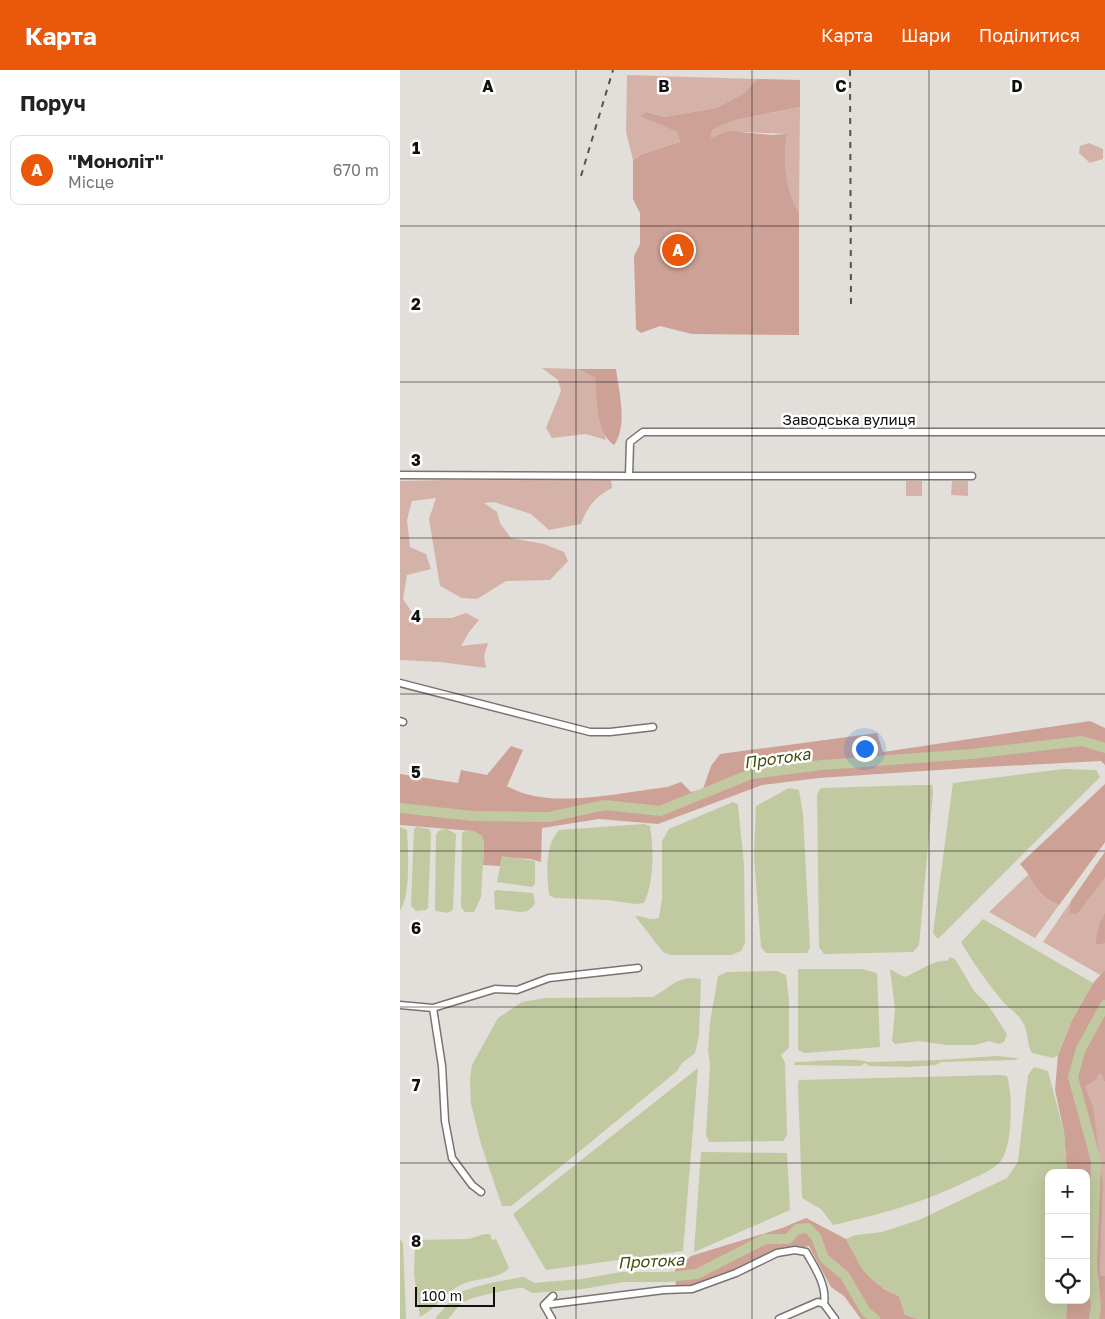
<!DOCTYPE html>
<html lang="uk">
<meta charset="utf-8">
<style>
body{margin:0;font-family:"Golos Text",sans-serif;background:#f6f6f6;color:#222}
.controls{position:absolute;right:15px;bottom:15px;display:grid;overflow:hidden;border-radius:10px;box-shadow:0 5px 20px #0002}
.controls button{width:45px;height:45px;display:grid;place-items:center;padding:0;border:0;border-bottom:1px solid #e0e0e0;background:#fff;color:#222;font:25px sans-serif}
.scale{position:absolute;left:15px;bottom:12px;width:80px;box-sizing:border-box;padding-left:5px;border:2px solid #11100e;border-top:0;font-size:14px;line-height:18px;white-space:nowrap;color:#11100e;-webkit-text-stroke:4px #fff;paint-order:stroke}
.you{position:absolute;left:464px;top:678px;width:18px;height:18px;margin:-12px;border:4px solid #fff;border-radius:50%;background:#1a73e8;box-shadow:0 0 0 8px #1a73e833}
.badge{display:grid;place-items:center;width:32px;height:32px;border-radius:50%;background:#ea580c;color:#fff;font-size:16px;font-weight:700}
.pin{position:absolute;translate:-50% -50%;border:2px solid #fff;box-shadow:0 1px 5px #0006}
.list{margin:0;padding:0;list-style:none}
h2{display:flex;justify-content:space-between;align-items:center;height:65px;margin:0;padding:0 20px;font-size:21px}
h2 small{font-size:16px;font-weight:400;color:#767676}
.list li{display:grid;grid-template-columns:32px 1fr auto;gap:15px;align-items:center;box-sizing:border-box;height:70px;margin:0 10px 10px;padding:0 10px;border:1px solid #e0e0e0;border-radius:10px}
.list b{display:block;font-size:19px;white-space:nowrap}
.list p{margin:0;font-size:16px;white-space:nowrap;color:#767676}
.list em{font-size:16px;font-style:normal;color:#767676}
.icon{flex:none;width:28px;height:28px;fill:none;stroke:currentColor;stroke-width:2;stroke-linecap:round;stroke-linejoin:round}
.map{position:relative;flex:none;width:705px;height:1249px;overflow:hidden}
header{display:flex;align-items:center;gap:30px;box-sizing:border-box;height:70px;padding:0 25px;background:#ea580c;color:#fff}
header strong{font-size:24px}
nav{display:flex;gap:28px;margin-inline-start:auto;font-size:18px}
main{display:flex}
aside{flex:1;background:#fff}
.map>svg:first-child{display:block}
.green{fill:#d5b2a8}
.forest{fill:#cda195}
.water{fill:#c1c9a1}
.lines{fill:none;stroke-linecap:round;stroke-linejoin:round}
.river{stroke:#c1c9a1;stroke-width:10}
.street-casing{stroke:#787570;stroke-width:9}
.street{stroke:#fff;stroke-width:6}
.rail{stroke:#555350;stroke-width:2;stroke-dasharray:6 6;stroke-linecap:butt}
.grid{fill:none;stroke:#11100e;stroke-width:1;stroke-opacity:0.55}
.labels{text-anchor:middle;stroke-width:5;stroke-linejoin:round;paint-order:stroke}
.street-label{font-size:15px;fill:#11100e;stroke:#fff}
.water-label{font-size:16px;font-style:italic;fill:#444c09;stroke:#fff}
.grid-label{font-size:16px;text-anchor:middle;font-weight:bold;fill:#11100e;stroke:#fff;stroke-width:5;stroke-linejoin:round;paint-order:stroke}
</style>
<header>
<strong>Карта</strong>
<nav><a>Карта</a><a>Шари</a><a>Поділитися</a></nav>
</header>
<main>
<aside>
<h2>Поруч<small></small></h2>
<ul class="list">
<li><span class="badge">A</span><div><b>&quot;Моноліт&quot;</b><p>Місце</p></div><em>670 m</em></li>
</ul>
</aside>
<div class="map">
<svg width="705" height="1249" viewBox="0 0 705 1249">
<rect width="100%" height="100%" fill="#e2ded9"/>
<!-- green -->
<path class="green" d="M227 5 357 9 343 24 316 38 264 47 248 42 241 46 277 62 280 72 242 84 233 90 226 62Z
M400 37 399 143C385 117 383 94 387 64L346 62 311 68 312 60 335 50Z
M689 73 703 79V89L690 93 679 83 680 76Z
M142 298 177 299 195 308 200 346 206 370 186 364 152 368 146 358 161 321 158 310Z
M49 410H211L212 418C195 427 188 436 181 454L149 460 131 444 94 432 84 433 97 442 100 453 111 468 144 474 164 482 168 491 150 510 106 511 77 529 62 528 40 516 29 449 36 428 12 431 7 450 10 477 26 484 31 499 7 505 3 529 16 548H52L66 543 79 550 69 562 61 576 88 573 84 586 86 598 40 592 0 590V411Z
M506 411H522V426H506Z
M552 411H568V426L551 425Z
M705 772 635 868 589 842 629 804Z
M705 782V900L702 906 643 872Z
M697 1004H701L705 1013V1206L700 1205 703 1115 691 1038 685 1017 696 1010Z"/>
<!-- forest -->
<path class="forest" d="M357 9 400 10V37L335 50 312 60 311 68 328 61 372 65 387 64C383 94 385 117 399 143V265L292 264 260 256 241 263 236 259 234 186 240 174V143L233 129V90L242 84 280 72 277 62 240 46 247 42 264 47 316 38 343 24Z
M177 299H216C219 321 228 356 214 375 196 363 197 329 195 308Z
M690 651 705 658V695L701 691 568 698 419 708 362 715 258 754 199 749 142 758 141 792 130 789 102 787 100 796 83 795 84 773 82 766 73 761 0 755V704L58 713 61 700 87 705 111 676 123 680 107 716C148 741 222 722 267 717L281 712 291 722 303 719 311 696 320 684 477 663 483 682Z
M705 714V772L659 835C632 822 638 813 620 794Z
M705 782V807L677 844 670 843 671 831Z
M705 843V873L695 875 699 855Z
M705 900V1013L701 1004H698L696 1010 685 1017 693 1037 703 1115 700 1205 705 1206V1249H666L667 1230H686V1103H667L664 1062 655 1020 658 985 672 950 693 913Z
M406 1148 446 1169 463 1200 484 1219 499 1226 505 1245 519 1249H461L444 1226 431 1217 409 1176 377 1183 292 1219H276L275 1200 291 1186 382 1158Z"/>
<!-- water -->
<path class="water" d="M663 699 696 700 700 707 538 869 533 863 553 713Z
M519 715H532L533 722 519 875 513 882 424 884 419 877 417 724 421 718Z
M389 718 399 720 403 744 410 878 407 883H366L361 877 354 787 356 736Z
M333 732 338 735 344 794 345 873 341 881 331 885H270L263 882 235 846C244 846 250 851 259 848L262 829V771L269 759Z
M244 754 250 756C254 779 254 812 244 833L235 834 208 830 155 828 149 825C147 804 144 776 159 760Z
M0 757 7 760C8 778 11 827 0 840Z
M17 757 29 759 31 763 28 838 26 840 16 841 11 836 14 759Z
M47 759 56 764 53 839 48 843 36 841 35 838 36 764 40 760Z
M65 761H73L82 766 84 773 81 827 74 842H65L61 837 62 763Z
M102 786 135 791V814L132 817 97 812Z
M96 820 133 823 135 833C126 850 109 837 95 840L94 822Z
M583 849 693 913 672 950 658 985 653 988 632 983C626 973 629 961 622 951 617 943 609 938 603 932 588 913 573 893 561 872Z
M550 887 555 889 574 921 588 935 607 964 604 972 599 974 589 971 575 975H546L519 971 495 974 492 971 495 939 490 899 504 907C518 903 533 889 547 891Z
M398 899H462L477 903 480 977 405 983 398 980Z
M377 901 386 905 389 931V978L381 985 385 993 387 1065 383 1071 309 1072 306 1065 310 996 308 980 310 953 318 906 327 902Z
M289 908 301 909 299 966 295 983 282 993 277 1001 174 1086 111 1136H102L81 1074 71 1034 70 1010 72 995 98 948 122 932 145 928 253 927C268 919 272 911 289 908Z
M595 986 618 988 616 990 541 992 536 995 508 997 469 996 465 993 461 996 394 995 395 992C412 992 454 987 467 992L540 990Z
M634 997 648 1001 664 1062 667 1103H649V1230H667L666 1249H519L505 1245 499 1226C465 1211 463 1200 446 1169L456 1165 482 1162 519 1150 607 1108 618 1092 628 1005Z
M298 998 283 1181 146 1200 113 1144Z
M600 1005 607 1006C613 1024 613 1077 600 1092 591 1101 578 1106 567 1111 523 1133 481 1144 433 1155L421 1139 402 1128 398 1014 399 1010Z
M301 1082 387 1083 390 1140 294 1182Z
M85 1164H90L92 1170 96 1169 109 1198C97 1211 72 1207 57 1217 43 1225 34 1240 20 1247L14 1204 15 1170 68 1169Z
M0 1169 3 1173 6 1249H0Z"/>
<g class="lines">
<!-- river -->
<path class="river" d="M0 738 73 746 149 747 205 735 260 741 351 704 422 695 572 684 682 671 705 678
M41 1249C48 1243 53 1234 57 1230 68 1221 108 1215 123 1212L133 1218 182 1214 222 1207H268L297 1204 365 1169H388L397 1159 408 1158 416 1167 424 1188 445 1206 466 1242 475 1249
M694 1249 696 1236 692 1195 696 1091 673 1007 681 979 705 935"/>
<!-- street casing -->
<g class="street-casing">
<path id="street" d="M0 405 229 406 230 372 243 362H705
M229 406H572
M0 613 190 662H210L253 657
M0 651 3 652
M0 935 33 938 95 919 117 920 149 908 238 898
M33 938 42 996 45 1051 52 1088 72 1115 81 1122
M144 1235 264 1220 292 1219 336 1203 377 1183 395 1180 406 1182C415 1198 427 1215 424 1234
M152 1249 144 1235 153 1226
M379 1249 418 1232 424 1234 435 1249"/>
</g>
<!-- street -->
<use href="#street" class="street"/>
<!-- rail -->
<path class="rail" d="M450 0 451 237
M181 106 213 0"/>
</g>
<!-- grid -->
<path class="grid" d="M176 0V1249M352 0V1249M529 0V1249M0 156H705M0 312H705M0 468H705M0 624H705M0 781H705M0 937H705M0 1093H705"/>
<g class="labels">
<!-- street labels -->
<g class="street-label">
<text x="449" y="355">Заводська вулиця</text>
</g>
<!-- water labels -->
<g class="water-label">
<text transform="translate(377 688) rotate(-8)" y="6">Протока</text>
<text transform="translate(251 1191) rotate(-3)" y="6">Протока</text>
</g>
</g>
<g class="grid-label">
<text x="88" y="22">A</text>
<text x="264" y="22">B</text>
<text x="441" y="22">C</text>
<text x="617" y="22">D</text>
<text x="16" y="84">1</text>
<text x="16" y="240">2</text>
<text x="16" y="396">3</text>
<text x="16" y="552">4</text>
<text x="16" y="708">5</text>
<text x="16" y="864">6</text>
<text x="16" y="1021">7</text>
<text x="16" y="1177">8</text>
</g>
</svg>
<div class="controls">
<button>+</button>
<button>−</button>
<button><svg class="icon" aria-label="locate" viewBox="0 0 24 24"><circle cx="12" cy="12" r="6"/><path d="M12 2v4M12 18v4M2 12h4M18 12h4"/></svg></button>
</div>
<div class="scale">100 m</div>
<div class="you"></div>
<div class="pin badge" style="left:278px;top:180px">A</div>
</div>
</main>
